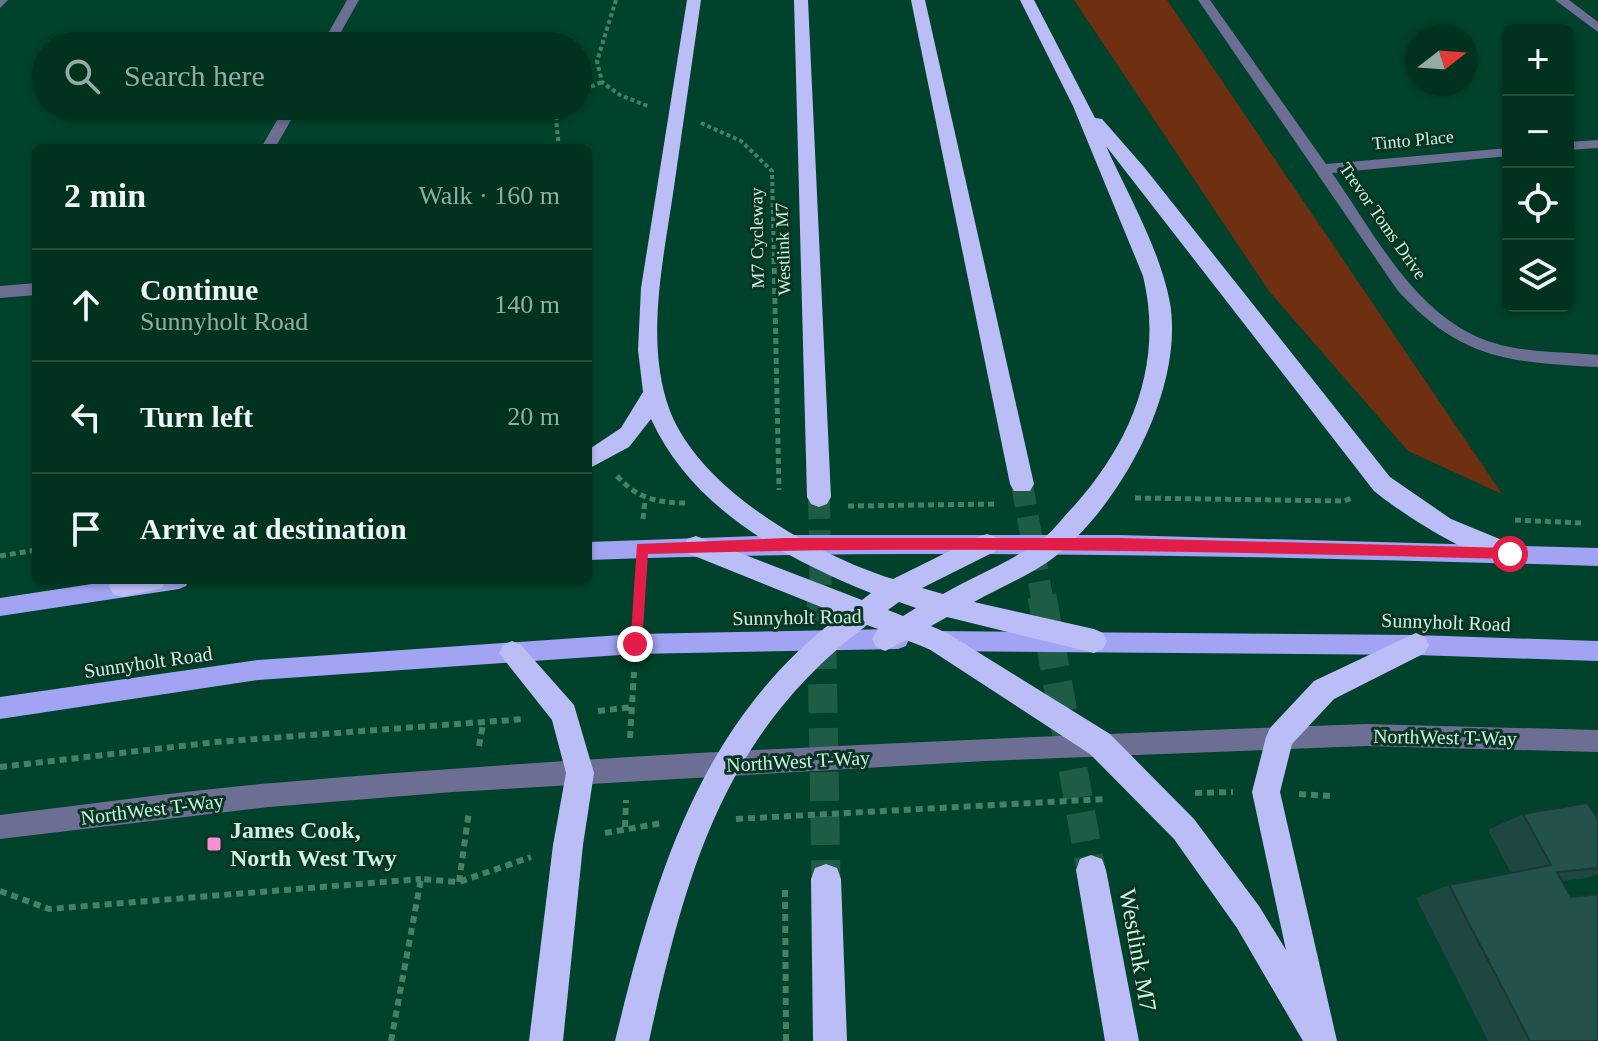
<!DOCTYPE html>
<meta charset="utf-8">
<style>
body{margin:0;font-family:Georgia,serif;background:#0e3e2d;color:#f1f3f6}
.controls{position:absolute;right:24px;top:24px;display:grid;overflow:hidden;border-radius:12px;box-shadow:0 2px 6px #0004}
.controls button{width:72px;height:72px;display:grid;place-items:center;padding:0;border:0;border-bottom:2px solid #224d3e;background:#003220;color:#f1f3f6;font:40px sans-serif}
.compass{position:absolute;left:1406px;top:24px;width:72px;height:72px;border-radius:50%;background:#003220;box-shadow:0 2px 6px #0004;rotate:73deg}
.stop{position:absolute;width:24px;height:24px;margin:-18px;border:6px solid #e11d48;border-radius:50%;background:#fff}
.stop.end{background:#e11d48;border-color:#fff;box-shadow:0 2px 8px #0008}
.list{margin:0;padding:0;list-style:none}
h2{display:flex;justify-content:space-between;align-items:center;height:104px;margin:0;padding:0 32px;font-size:34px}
h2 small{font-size:26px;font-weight:400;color:#95aaa5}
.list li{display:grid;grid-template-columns:52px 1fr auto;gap:24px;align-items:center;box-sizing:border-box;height:112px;padding:0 32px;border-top:2px solid #224d3e}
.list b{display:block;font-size:30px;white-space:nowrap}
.list p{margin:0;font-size:26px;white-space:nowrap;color:#95aaa5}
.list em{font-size:26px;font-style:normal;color:#95aaa5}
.icon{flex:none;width:44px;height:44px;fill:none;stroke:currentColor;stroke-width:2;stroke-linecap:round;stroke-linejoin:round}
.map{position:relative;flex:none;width:1598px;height:1041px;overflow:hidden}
.search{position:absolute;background:#003220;box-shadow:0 2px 6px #0004;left:32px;top:32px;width:560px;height:88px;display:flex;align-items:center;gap:20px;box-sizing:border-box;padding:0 28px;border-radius:44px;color:#95aaa5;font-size:30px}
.panel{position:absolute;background:#003220;box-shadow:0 2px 6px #0004;left:32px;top:144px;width:560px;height:440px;border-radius:12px}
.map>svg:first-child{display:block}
.green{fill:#6f2f11}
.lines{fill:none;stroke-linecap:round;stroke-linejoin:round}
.highway-tunnel-far1{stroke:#1f5c46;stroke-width:22;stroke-dasharray:22 11;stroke-linecap:butt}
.highway-tunnel{stroke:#1f5c46;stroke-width:29;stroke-dasharray:29 15;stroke-linecap:butt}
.path-far2{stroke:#477f69;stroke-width:4;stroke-dasharray:4 3;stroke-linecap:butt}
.path-far1{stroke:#477f69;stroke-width:5;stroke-dasharray:6 4;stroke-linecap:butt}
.path{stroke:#477f69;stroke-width:6;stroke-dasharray:7 5;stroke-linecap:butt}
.lane{fill:#6d6e94;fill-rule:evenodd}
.street{fill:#6d6e94;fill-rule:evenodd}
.primary{fill:#a2a3f2;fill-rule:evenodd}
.highway{fill:#bbbdf6;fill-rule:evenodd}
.wall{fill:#1d4740}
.building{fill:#22524b;stroke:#183934;stroke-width:2}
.route{fill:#e11d48}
.poi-dot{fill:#f690d0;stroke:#0a3524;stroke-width:3}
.labels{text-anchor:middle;stroke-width:6;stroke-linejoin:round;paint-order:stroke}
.far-street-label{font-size:18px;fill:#ccf1de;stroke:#0a3524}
.street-label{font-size:20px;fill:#ccf1de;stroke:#0a3524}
.near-poi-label{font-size:24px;font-weight:bold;fill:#ccf1de;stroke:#0a3524;text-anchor:start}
.near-street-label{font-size:24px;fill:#ccf1de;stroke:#0a3524}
</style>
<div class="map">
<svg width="1598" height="1041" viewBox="0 0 1598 1041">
<rect width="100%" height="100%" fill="#00422b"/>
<!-- green -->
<path class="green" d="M1074 0H1167L1502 494 1408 451 1269 291Z"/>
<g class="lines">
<!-- highway-tunnel-far1 -->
<path class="highway-tunnel-far1" d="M1022 484 1042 598
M819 497 821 598"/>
<!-- highway-tunnel -->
<path class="highway-tunnel" d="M821 596 826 879
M1042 596 1091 870"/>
<!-- path-far2 -->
<path class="path-far2" d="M616 0 597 61 602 82 620 95 650 107
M578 92 602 82
M701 123 741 141 772 171 774 260
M559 148 556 119 561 106"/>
<!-- path-far1 -->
<path class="path-far1" d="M774 258 779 490
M617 476C636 498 658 503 686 503
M1135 498 1344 501 1352 498
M848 506 998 504
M643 519 645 500
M1515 520 1581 523
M0 556 36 550
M638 598 640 576"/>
<!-- path -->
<path class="path" d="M637 614 638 596
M598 711 633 707
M630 738 634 672
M479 746 483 724
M0 767 216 742 524 719
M1195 793 1233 792
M1299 794 1330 796
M736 819 1105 799
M625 827 626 800
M605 833 662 823
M459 882 469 811
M785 890 786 1041
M0 891 49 909 421 879
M391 1041 421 879 459 882 531 857"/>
<!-- lane -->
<path class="lane" d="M1366 724 1598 730V752L1366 746 985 761 453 792 269 807 0 839V815C91 804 182 791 273 783 637 751 1002 738 1366 724Z"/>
<!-- street -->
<path class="street" d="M0 0H8L0 8Z
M347 0H359L333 46H321Z
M1198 0H1210L1326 164 1508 148V156L1332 173C1375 234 1417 320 1494 343 1527 353 1564 352 1598 355V367C1508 362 1462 360 1398 291Z
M1555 0H1569L1598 22V32Z
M285 106H299L275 148H261Z
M1598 140V148L1568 150V142Z
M36 283V295L0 298V286Z"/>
<!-- primary -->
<path class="primary" d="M786 535H1119L1598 548V566C1261 556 925 548 588 560V542Z
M118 580H189L186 586 179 589 0 616V598Z
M898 629 906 632 909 639 906 646 898 649 635 654 258 680 0 719V697L258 660 635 634Z
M934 631 1416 635 1598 641V661L1416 655 934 651 926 648 923 641 926 634Z"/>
<!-- highway -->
<path class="highway" d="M687 0H701C692 62 683 125 674 187 664 257 644 342 670 411 701 491 816 555 893 579L978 537 987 534 996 537 999 544 996 551 922 588 943 594C976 575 1015 560 1045 537 1055 529 1064 516 1074 506 1132 441 1164 363 1143 276L1073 106 1020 0H1034L1095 118 1102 119 1144 167 1390 477 1451 519 1519 547 1522 554 1519 561C1489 572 1398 511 1374 491L1106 146C1128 195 1160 249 1170 303 1184 386 1125 496 1063 550 1039 572 1002 586 974 602L1094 629 1103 633 1107 641 1103 649 1094 653 947 617 931 626 947 633 1110 734 1194 819 1259 906 1286 950 1252 792 1266 737 1270 728 1314 681 1407 637 1416 633 1425 637 1429 645 1425 653 1334 699 1292 744 1280 792 1337 1041H1303L1237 928 1174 839 1090 754 929 649 906 640 885 651 876 647 872 639 878 629 867 625C723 734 686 872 649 1041H615C655 876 700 721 841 615L687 553 684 546 687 539 696 536 862 600 871 593C785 558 692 509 651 419L629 447 588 469V450L621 428 643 392 638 350 641 288ZM899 602 916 608 903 616 888 610Z
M794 0H808L831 497 827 504 819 507 811 504 807 497Z
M911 0H925L1034 484 1030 491H1014L1010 484Z
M112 580H166L162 588 122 597 113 594 109 586Z
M512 641 521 645 574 705 594 773 583 845 563 1041H529L553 845 566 773 552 720 499 653 503 645Z
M1091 855 1102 859 1106 870 1139 1041H1105L1076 870 1080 859Z
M826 864 837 868 841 879 847 1041H813L811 879 815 868Z"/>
</g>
<!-- wall -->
<path class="wall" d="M1523 814 1598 819V874L1586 878 1562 881 1598 1041H1488L1416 898 1449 885 1511 873 1488 830Z"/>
<!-- building -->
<path class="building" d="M1587 803 1598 819V868L1557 872 1571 897 1598 894V1041H1530L1449 885 1551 865 1523 814Z"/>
<!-- route -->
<path class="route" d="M786 538H1119L1510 548 1517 554 1510 559C1223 552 935 545 648 554L642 644 640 649H630L637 544Z"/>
<!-- markers -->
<rect class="poi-dot" x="206" y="836" width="16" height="16" rx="4"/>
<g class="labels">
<!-- far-street labels -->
<g class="far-street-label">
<text transform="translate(1413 140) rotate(-5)" y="6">Tinto Place</text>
<text transform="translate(1383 221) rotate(55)" y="6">Trevor Toms Drive</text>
<text transform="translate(757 238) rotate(-91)" y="6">M7 Cycleway</text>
<text transform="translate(783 249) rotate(-92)" y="6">Westlink M7</text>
</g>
<!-- street labels -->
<g class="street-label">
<text transform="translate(797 617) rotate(-1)" y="7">Sunnyholt Road</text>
<text transform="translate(1446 622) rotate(2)" y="7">Sunnyholt Road</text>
<text transform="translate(148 662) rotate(-8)" y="7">Sunnyholt Road</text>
<text transform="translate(1445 737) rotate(1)" y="7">NorthWest T-Way</text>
<text transform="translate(798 761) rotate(-3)" y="7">NorthWest T-Way</text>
<text transform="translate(152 809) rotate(-7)" y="7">NorthWest T-Way</text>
</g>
<!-- near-poi labels -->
<g class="near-poi-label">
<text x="230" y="838">James Cook,<tspan x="230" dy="28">North West Twy</tspan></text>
</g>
<!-- near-street labels -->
<g class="near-street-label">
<text transform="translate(1138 950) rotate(80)" y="8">Westlink M7</text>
</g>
</g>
</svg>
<div class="controls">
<button>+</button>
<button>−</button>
<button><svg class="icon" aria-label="locate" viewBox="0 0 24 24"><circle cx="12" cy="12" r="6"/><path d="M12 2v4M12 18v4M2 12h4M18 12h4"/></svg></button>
<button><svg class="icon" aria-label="layers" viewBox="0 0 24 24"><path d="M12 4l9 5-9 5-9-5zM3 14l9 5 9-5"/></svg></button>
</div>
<svg class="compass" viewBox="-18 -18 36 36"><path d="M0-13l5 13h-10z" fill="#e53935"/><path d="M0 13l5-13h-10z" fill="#95aaa5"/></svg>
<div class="stop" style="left:1510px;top:554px"></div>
<div class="stop end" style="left:635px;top:644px"></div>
<div class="search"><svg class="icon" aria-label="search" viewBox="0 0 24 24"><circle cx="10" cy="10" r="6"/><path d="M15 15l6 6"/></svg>Search here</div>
<section class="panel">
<h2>2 min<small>Walk · 160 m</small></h2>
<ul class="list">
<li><svg class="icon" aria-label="ahead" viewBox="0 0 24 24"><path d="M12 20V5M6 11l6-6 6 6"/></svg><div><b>Continue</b><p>Sunnyholt Road</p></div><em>140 m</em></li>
<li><svg class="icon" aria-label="left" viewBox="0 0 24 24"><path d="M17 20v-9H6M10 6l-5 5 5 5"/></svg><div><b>Turn left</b></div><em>20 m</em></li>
<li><svg class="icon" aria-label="arrive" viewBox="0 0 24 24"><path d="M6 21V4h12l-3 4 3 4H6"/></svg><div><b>Arrive at destination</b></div></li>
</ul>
</section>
</div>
